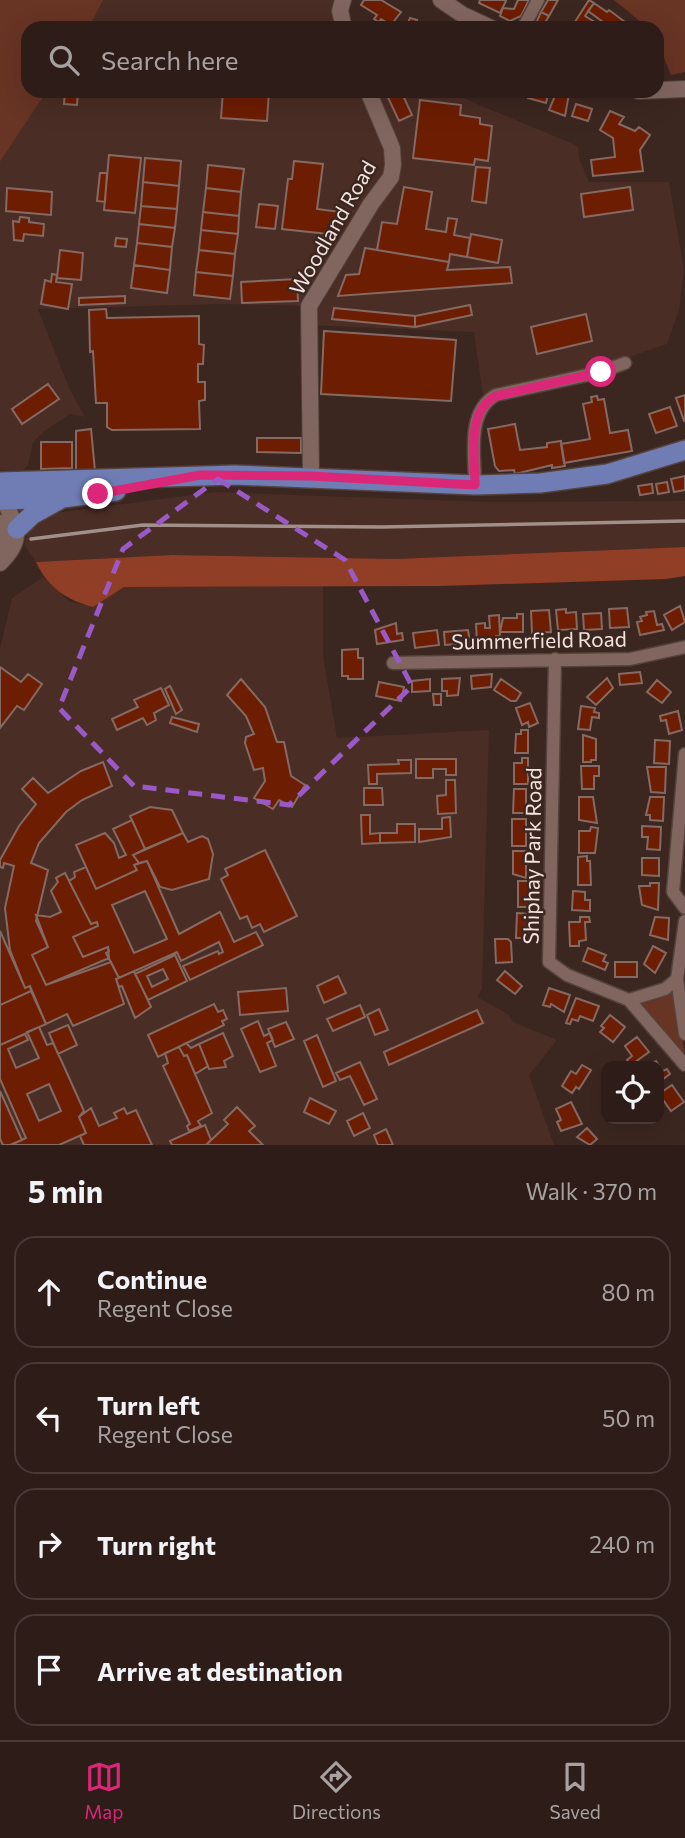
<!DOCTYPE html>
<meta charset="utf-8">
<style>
body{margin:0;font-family:Commissioner,sans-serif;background:#352521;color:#f1f3f6}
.controls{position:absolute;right:21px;bottom:21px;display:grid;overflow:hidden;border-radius:14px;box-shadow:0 7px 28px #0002}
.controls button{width:63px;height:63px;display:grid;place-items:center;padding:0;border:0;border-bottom:2px solid #483a37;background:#2d1c18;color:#f1f3f6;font:35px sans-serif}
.stop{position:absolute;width:21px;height:21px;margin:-16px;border:5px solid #db2777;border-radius:50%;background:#fff}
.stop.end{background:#db2777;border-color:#fff;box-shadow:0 2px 7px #0008}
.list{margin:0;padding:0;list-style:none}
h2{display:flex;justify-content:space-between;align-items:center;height:91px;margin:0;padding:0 28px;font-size:30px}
h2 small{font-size:23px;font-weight:400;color:#a7a1a2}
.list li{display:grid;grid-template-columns:46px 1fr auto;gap:21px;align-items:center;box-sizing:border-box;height:112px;margin:0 14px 14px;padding:0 14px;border:2px solid #483a37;border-radius:21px}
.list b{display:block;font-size:26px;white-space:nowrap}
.list p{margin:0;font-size:23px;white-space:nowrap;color:#a7a1a2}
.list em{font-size:23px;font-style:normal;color:#a7a1a2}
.icon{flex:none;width:38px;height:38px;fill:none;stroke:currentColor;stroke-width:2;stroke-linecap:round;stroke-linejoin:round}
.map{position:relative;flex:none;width:685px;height:1145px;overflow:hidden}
.search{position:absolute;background:#2d1c18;box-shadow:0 7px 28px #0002;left:21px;right:21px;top:21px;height:77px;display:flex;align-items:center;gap:18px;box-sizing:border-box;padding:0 24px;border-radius:21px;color:#a7a1a2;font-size:26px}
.sheet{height:595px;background:#2d1c18}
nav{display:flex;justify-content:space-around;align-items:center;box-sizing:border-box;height:98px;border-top:2px solid #483a37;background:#2d1c18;font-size:19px;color:#a7a1a2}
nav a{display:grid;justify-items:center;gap:4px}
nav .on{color:#db2777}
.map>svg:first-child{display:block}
.built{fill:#4a2d25}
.green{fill:#683424}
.forest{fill:#913e26}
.building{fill:#6d1d02;stroke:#856a63;stroke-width:2;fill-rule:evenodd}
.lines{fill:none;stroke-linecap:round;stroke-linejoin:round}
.minor-casing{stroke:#55423c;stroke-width:15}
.tertiary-casing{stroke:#55423c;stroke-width:18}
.primary-casing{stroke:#55423c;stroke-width:22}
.minor{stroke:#80665e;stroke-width:12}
.tertiary{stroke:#80665e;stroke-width:16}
.primary{stroke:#6f7db4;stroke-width:19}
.rail{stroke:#a18f8a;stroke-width:3.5}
.route{stroke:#db2777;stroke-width:9}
.marked{fill:none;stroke:#995ac7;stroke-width:5;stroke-dasharray:14 9;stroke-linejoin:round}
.labels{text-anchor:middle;stroke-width:5;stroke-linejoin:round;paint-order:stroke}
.street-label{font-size:21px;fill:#f2e3df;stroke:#3c2620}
</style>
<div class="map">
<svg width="685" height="1145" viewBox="0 0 685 1145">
<rect width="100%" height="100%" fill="#3c2620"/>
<!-- built -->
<path class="built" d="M103 0H337L343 28H89Z
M47 91H446L578 146 579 158 589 182H669L684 270 679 310 667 344 632 356 625 363 484 402 474 332 307 325 309 306 221 304 38 309 69 388 85 417 70 414 43 432 33 442 28 465 22 471 0 470V162Z
M214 492 490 502 685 501V547L395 559 172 555 36 562 25 546 28 526 48 514Z
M43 577 69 601 93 607 124 587 323 586V655L337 738 489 730 482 989 477 997 508 1014 513 1022 557 1040 529 1075 554 1145H0V649L12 598Z"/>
<!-- green -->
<path class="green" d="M0 0H103L89 28H28V91H47L0 162Z
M614 0H685V72L671 75 657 41V28H648Z
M672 991 685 1054V1060L640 1004 659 999Z"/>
<!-- forest -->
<path class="forest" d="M685 547V576L666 579 440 586 124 587 93 607C67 600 48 588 36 562L172 555 395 559Z"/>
<!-- building -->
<path class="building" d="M364 0H381L401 12 391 25 381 19 379 22 374 19 377 15 361 5Z
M480 0H504L506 1 500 13 479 3Z
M518 0H529L521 16 510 21 500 16 503 8 514 9Z
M548 0H558L549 16 541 12Z
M589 0 594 3 585 16 598 24 595 28H571Z
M594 3 607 12 609 10 633 28H599L603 22 588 11Z
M541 12 549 16 546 21 552 28H539L537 21Z
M410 18 417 20 416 25 422 28H406Z
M65 91H78L77 105 64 104Z
M223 91H269L267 121 221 118Z
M385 91H401L412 115 399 121Z
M530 91H549L546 103 528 98Z
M557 91 569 94 565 116 549 110Z
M420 100 461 105 460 115 480 118V124L492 126 488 161 475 159 474 165 413 158Z
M576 104 592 109 588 121 572 116Z
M610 111 624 117 619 124 635 131 639 127 650 135 640 150 643 171 593 176 591 160 615 157 613 138 600 130Z
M109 155 141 158 135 213 104 210Z
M145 158 181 161 179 186 143 182Z
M294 161 323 164 317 209 340 212 337 235 282 229 288 179H292Z
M208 165 244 169 241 192 206 188Z
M476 167 490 168 486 203 472 201Z
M100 173H107L105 202 97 201Z
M143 182 179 186 177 209 141 206Z
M404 187 432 192 426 229 446 232 448 218 457 219 454 235 470 238 467 257 450 254 449 262 377 250 382 222 397 224Z
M630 187 633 210 584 217 581 194Z
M7 188 52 192 51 215 6 211Z
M206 188 241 192 239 216 203 212Z
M259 204 278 206 275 229 256 227Z
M141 206 177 209 175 228 139 224Z
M203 212 239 216 238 234 201 230Z
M20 217 29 218V222L44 224 43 236 24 234 23 241 14 240 13 221 19 222Z
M139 224 175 228 172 247 137 243Z
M201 230 238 234 235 254 199 250Z
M471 234 502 240 498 263 467 257Z
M116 238 127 239 126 247 115 246Z
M137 243 172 247 170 270 134 265Z
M365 248 449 262 447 270 510 267 512 283 338 296 346 275 359 274Z
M60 250 83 253 81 280 57 278Z
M199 250 235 254 233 276 196 272Z
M134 265 170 270 167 293 131 288Z
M196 272 233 276 230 299 194 295Z
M52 274 57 275 56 282 72 284 68 309 41 304 45 280 51 282Z
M297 279 298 301 242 303 241 282Z
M125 296V303L79 305V298Z
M470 305 472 315 415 327V316Z
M334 308 415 316V327L332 319Z
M106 309 107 318 199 316V344L204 345 203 364H198V382H205V400L199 401 200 429 112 430 107 427V403H96L93 351 90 352 89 310Z
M586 314 592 341 537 354 531 327Z
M324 331 456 340 451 401 321 394Z
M48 384 59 399 22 424 12 409Z
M685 395V421H684L676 398Z
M597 396 598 400 604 399 610 433 628 430 632 451 564 463 561 444 590 439 583 404 592 402 591 397Z
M670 407 677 426 656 433 649 414Z
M515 424 520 450 547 447V443L561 441 565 466 552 468V465L515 474 514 470 499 471 495 466 488 429Z
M91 429 95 471H76V431Z
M257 438H301V453L257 452Z
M41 442H72V468L41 469Z
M685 476V490L674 492 671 479Z
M667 482 669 492 658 494 656 484Z
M652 484 653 493 640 495 638 486Z
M680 606 685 622 672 630 664 615Z
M627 608 629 627 610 628 609 609Z
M566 609V613L576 612 577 629 558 630 556 610Z
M549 610 551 632 532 633 531 611Z
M654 611 657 625 662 624 664 630 640 635 637 622 642 621 640 617 647 615 646 612Z
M601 613 602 629 584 630 583 614Z
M517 614H523V632H500L503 618H517Z
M499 615 500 636H496V643L477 644 476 624 485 623V628H490L489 616Z
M396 623 397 634 402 633 403 640 377 644 375 630Z
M437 630 439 645 415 648 413 633Z
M468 630 470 643 445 645 444 632Z
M358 649V658H363V679H348V676H342V650Z
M0 667 21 682 28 674 42 684 24 710 17 706 0 728Z
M640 672 642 683 620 685 619 674Z
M492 674 491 687 472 689 471 676Z
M460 678 458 695 447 696V691H442V679Z
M607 678 613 688 596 705 587 697Z
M241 679 265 707 277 742H284L291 776 305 785 292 807 279 800 273 809 254 798 265 781 263 768 254 770 245 743 246 737 254 734 252 730 246 716 227 695Z
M430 679V691L412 692V681Z
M501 679 521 693 516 701H511L494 690Z
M657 680 671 692 662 703 647 692Z
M379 682 404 687 401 701 376 696Z
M170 686 182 710 176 714 165 689Z
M161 688 169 705 154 713 156 720 147 725 143 718 117 730 112 719 138 707 134 700Z
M433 694H441V705H434Z
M530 703 538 723 529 727 528 722 522 725 516 708Z
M581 706 595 708 594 712 599 713V718L592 717 590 730 578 729Z
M678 711 682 730 669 734 666 720 661 721 660 716Z
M172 717 199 724 197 732 170 723Z
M521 730H528V753H515L516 734H521Z
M583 735 596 739V760H591V762H583Z
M655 740 670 741 669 764 654 763Z
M522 758H528V784H514V763H522Z
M416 759H456V775H446V769H433V778H416Z
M398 760H411V773L377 774V784H369L368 765 399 764Z
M103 762 112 786 82 800 66 812 39 843 31 863 48 870 36 921 48 947 32 955 46 985 111 962 119 978 116 979 124 1004 73 1026 67 1014 46 1024 30 986 25 988 10 950 5 908 14 866 4 863 3 868 0 867V860L19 826 36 804 22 789 33 778 48 793 81 771Z
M581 766H599V776H594V789H582Z
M647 767H666L665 793 651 792Z
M446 780H455L456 813 438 814 437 796 446 795Z
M364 788H382L383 805H364Z
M514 789H526V813H513Z
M579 797H593L597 823 579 820Z
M650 797H664L663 821 650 820V815H646Z
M150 807 172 810 183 833 145 849 130 816Z
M361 815H370V834L380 833V843L362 844Z
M450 817 451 837 419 842V829H442V818Z
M512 819H526V846H512Z
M132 820 145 849 133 855 139 863 134 865 137 870 96 889 76 845 105 833 114 843 119 858 126 855 113 829Z
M397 824H415V842L380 843V833H397Z
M642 826 661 827 660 850 647 849 648 837H642Z
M591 827 598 828 595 853H579V831H590Z
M183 833 188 842 202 836 208 839 213 854 209 879 172 890 160 887 147 861 139 863 133 855Z
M265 850 297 916 264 932 260 924 252 928 247 916 240 919 221 879 228 875 225 869Z
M513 851H526V878L513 874Z
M587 856V861H590L591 885H578V857Z
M642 858H659V876L642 875Z
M147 861 179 934 220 912 234 942 256 932 263 945 190 980 183 966 218 951 219 954 223 952 219 942 181 961 177 952 119 978 106 953 109 951 108 947 83 957 73 937 98 926 97 922 91 924 69 881 75 877 74 872 86 867 96 889 137 870 134 865ZM145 891 167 939 134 953 112 905Z
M65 873 91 924 97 922 98 926 73 937 83 957 108 947 109 958 46 985 32 955 48 947 36 915 50 917 61 912 51 891 58 882 56 878Z
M518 881H531L532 907H518Z
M650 883H659L658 910 642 905 639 886H650Z
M573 891 585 892V900H590V911L572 910Z
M517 913 530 914 528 938H516Z
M580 917H589L590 922H585L586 940 579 941V946H570L569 922H580Z
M655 917 669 918 668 940 650 935Z
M0 931 25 988 30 986 31 991 0 1005Z
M495 939H508L511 942 512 962 496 963Z
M653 946 666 953 655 973 644 964Z
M588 948 606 955 603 961 608 963 605 970 583 961Z
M175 955 187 981 148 1000 135 974ZM163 969 168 979 152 987 147 976Z
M615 962H637V977H615Z
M134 971 151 1007 135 1018 122 986 119 987 116 979Z
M505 971 522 986 515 994 497 980Z
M338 976 346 993 324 1003 317 986Z
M286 988 288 1011 240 1015 238 992Z
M549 988 570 995 564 1012 551 1004 550 1007 543 1005Z
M31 991 46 1024 0 1045V1005Z
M576 998 599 1006 593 1021 580 1016 578 1021 572 1019 570 1024 566 1023Z
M214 1004 218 1012 223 1010 227 1019 222 1021 224 1025 158 1057 148 1035Z
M360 1005 365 1017 333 1031 327 1019Z
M379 1009 388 1030 375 1035 367 1015Z
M477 1010 483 1023 389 1065 384 1052Z
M610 1015 625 1027 613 1042 600 1032 604 1028 601 1026Z
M258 1021 264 1036 270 1033 273 1040 267 1043 276 1066 260 1072 241 1029Z
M286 1022 294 1039 275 1047 268 1029Z
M68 1025 77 1045 58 1054 49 1033Z
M39 1027 47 1045 53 1043 62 1062 84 1111 79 1117 86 1133 59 1145H11L26 1138 0 1079V1045L25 1034 28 1040 8 1049 16 1068 39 1058 27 1032ZM49 1084 61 1111 39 1121 27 1094Z
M223 1033 233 1056 224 1061 226 1067 209 1069 199 1044Z
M317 1035 336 1081 323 1087 304 1041Z
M637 1037 649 1052 631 1065 627 1060 632 1056 625 1046Z
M186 1043 191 1048 199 1044 208 1066 195 1074 187 1055 184 1056 179 1047Z
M179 1047 184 1056 187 1055 212 1113 198 1121 201 1126 189 1131 187 1126 190 1124 163 1066 168 1063 165 1053Z
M656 1061 663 1071 667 1069 670 1074 659 1082V1066H648Z
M360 1062 377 1099 364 1105 350 1076 340 1080 336 1073Z
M582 1065 591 1070 579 1089 576 1087 572 1093 562 1086 571 1071 576 1074Z
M672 1085 684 1102 671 1111 659 1094Z
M0 1091 22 1140 10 1145H3L0 1139Z
M310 1098 336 1111 329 1124 304 1112Z
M571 1102 582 1124 561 1131 557 1122 561 1120 556 1109Z
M237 1107 255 1126 249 1131 263 1145H206L228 1124 224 1120Z
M91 1108 99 1126 117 1118 114 1113 124 1108 127 1114 136 1110 152 1145H84L80 1136 86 1133 79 1117Z
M363 1113 370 1128 354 1136 347 1121Z
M205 1125 211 1140 206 1145H172L170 1141Z
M587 1128 597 1139 590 1145 577 1137Z
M386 1129 393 1145H378L374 1135Z"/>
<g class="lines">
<!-- minor casing -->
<g class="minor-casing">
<path id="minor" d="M523 28 538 0
M475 485C475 455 466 412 496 395L601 372 625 363
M555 659 549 962 567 975 629 1000 685 1065
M393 663 630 659 685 647
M685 754 673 892 685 908
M677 979 685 1034
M629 1000 665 989 677 979 685 921"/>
</g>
<!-- tertiary casing -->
<g class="tertiary-casing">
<path id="tertiary" d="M343 0 340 11 344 28
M441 0 463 15 491 28
M639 91 685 89
M311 476 309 306 371 204 391 177 393 165 392 148 368 91
M0 523 4 532 0 548
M0 563C25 538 16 529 4 499"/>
</g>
<!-- primary casing -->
<g class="primary-casing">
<path id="primary" d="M0 482 235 475 475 485 540 483 607 474 685 450
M0 500 63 498 116 491
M17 529 32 515 59 500"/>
</g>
<!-- minor -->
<use href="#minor" class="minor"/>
<!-- tertiary -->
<use href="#tertiary" class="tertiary"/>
<!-- primary -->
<use href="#primary" class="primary"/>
<!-- rail -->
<path class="rail" d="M31 539 143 525 382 527 685 521"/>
</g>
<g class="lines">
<!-- route -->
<path class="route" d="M98 494 200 475 311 476 475 485C475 455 466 411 496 396L601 372"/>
</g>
<!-- marked area -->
<path class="marked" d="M218 479 345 560 412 686 289 805 134 786 59 708 123 549Z"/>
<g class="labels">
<!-- street labels -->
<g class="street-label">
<text transform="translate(333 228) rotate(-60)" y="7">Woodland Road</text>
<text transform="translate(539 641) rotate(-1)" y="7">Summerfield Road</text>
<text transform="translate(533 856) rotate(-89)" y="7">Shiphay Park Road</text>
</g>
</g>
</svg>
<div class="controls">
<button><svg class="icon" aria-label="locate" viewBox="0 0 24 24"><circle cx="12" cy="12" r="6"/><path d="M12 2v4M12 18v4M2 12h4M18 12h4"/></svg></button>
</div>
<div class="stop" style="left:601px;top:372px"></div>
<div class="stop end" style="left:98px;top:494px"></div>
<div class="search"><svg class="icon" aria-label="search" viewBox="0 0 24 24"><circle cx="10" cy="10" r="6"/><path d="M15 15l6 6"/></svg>Search here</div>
</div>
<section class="sheet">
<h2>5 min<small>Walk · 370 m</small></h2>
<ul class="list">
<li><svg class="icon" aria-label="ahead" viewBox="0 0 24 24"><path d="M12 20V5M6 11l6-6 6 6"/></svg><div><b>Continue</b><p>Regent Close</p></div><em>80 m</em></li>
<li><svg class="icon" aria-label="left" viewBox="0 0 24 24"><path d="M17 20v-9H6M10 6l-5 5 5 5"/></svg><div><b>Turn left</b><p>Regent Close</p></div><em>50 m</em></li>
<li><svg class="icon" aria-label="right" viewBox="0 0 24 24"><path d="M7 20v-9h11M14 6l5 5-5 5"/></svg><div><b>Turn right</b></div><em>240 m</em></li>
<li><svg class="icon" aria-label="arrive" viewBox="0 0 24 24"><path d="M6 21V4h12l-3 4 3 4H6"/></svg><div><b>Arrive at destination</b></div></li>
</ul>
</section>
<nav>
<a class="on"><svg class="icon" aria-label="map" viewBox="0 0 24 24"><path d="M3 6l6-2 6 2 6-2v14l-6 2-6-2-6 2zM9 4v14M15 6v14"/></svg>Map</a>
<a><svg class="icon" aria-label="directions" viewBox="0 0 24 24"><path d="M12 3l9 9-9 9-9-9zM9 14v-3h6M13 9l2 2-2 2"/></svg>Directions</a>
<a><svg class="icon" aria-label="saved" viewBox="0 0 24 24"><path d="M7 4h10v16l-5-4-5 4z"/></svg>Saved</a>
</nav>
